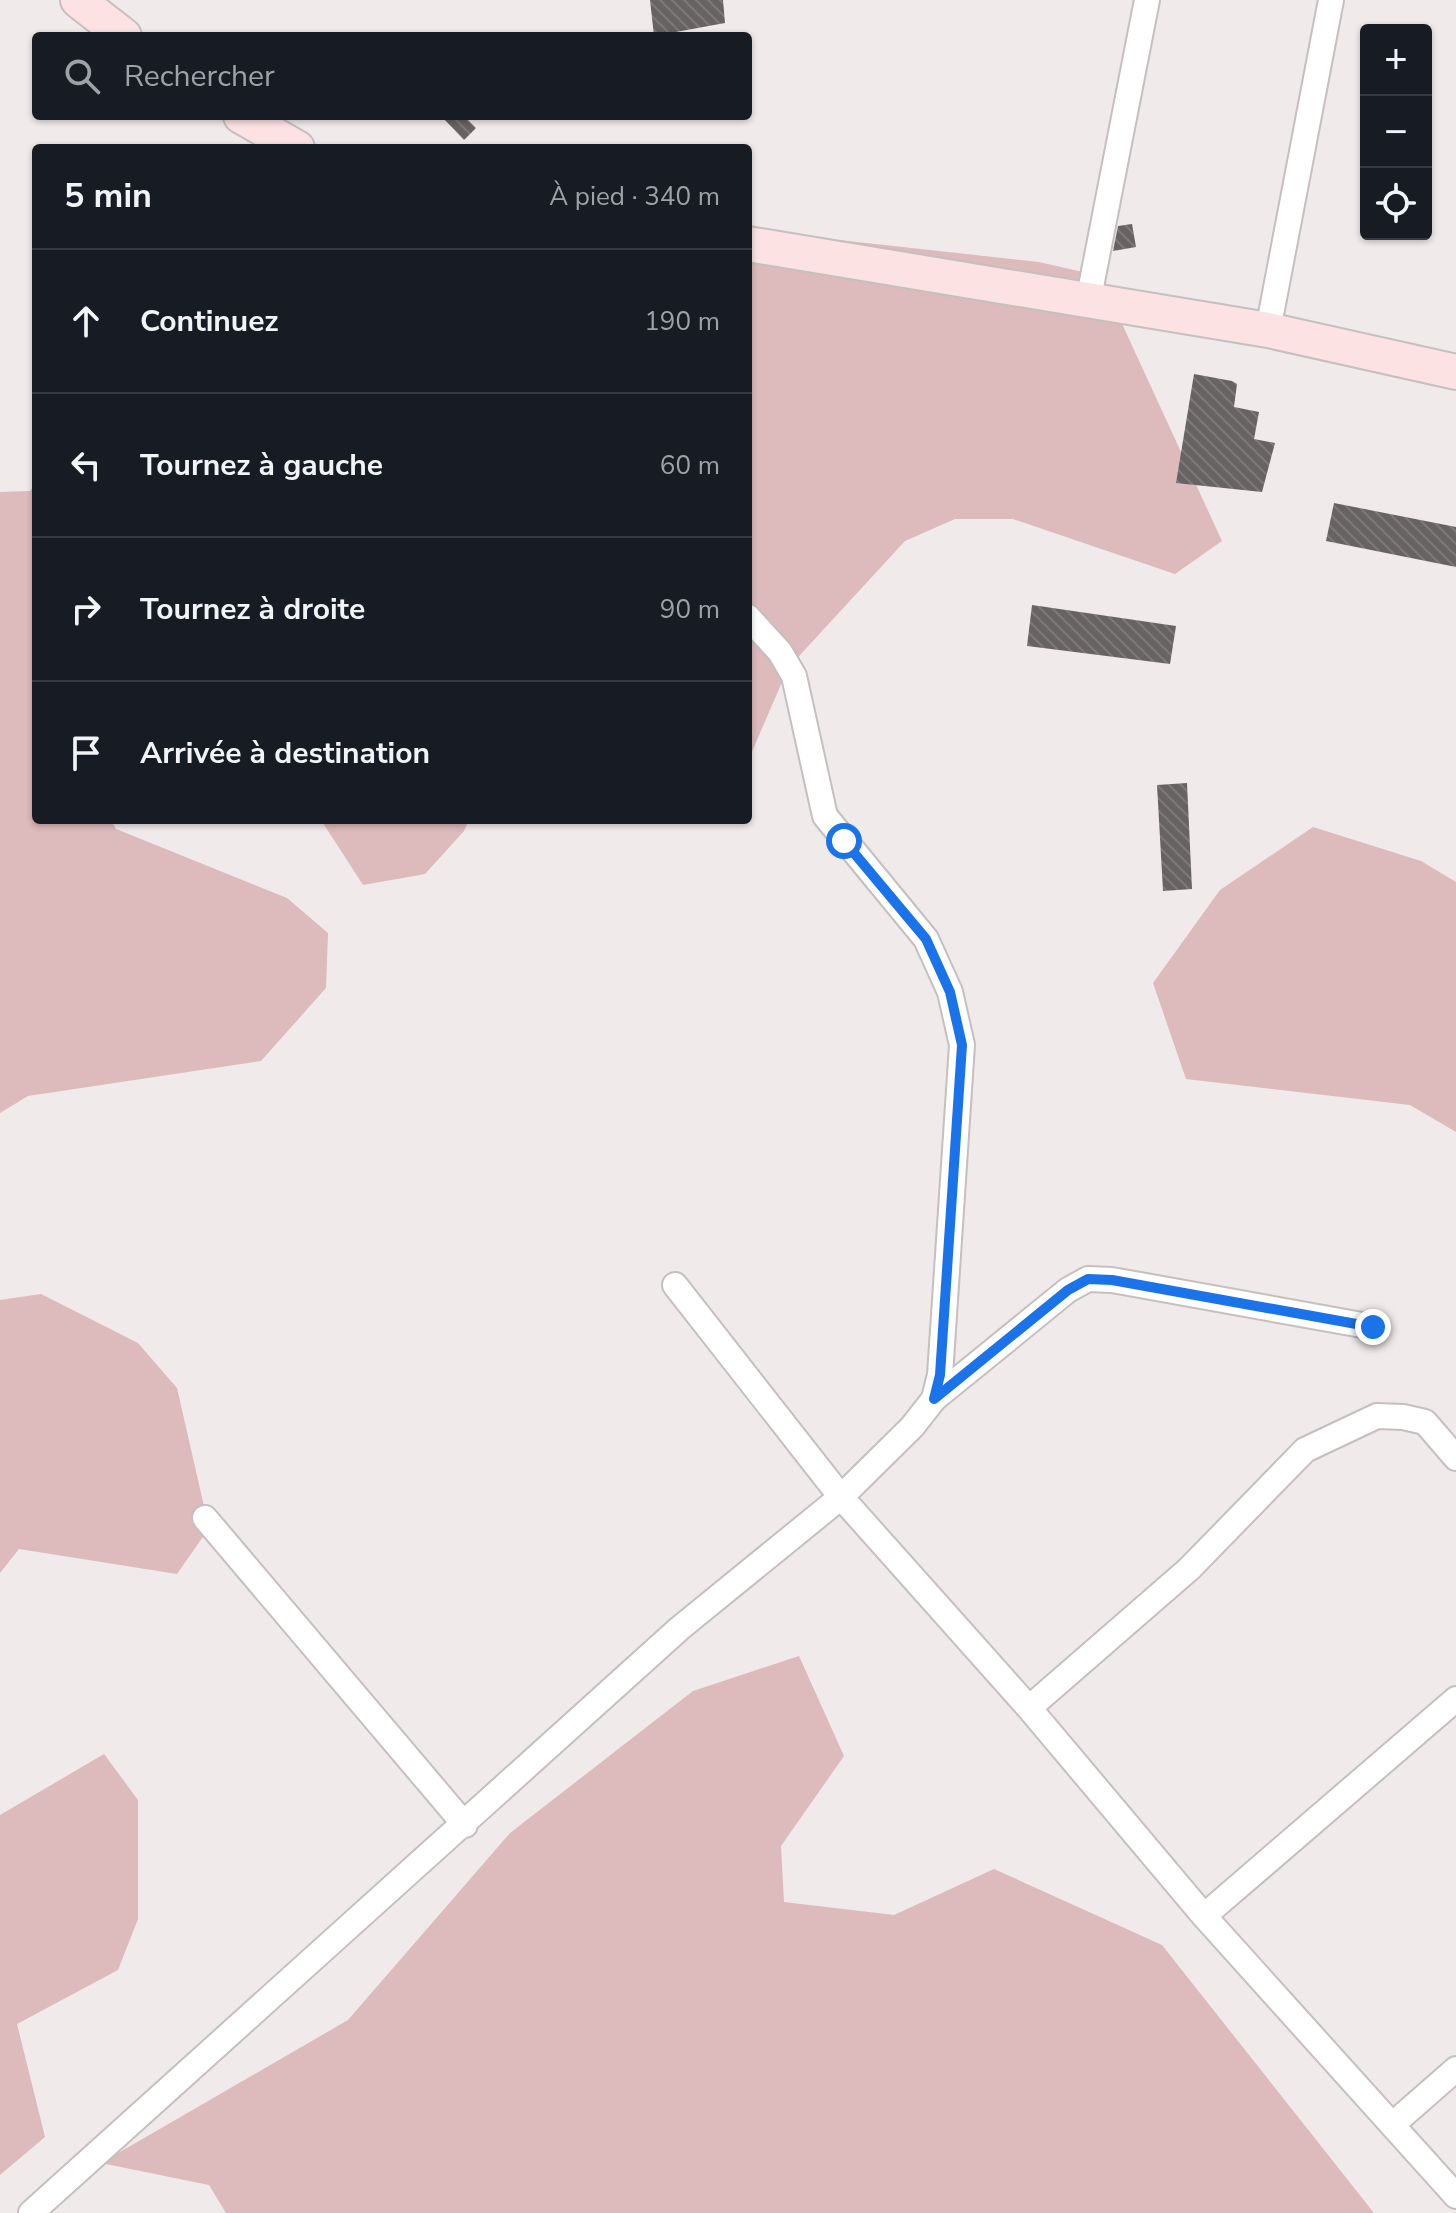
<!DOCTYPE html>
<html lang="fr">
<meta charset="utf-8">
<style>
body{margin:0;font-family:"Nunito Sans",sans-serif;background:#242831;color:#f1f3f6}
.controls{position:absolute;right:24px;top:24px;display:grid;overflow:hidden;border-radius:8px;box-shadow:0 2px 6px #0004}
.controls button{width:72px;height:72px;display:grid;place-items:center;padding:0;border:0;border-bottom:2px solid #363941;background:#171b24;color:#f1f3f6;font:40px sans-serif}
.stop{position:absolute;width:24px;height:24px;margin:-18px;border:6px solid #1a73e8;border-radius:50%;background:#fff}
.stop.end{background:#1a73e8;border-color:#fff;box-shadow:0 2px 8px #0008}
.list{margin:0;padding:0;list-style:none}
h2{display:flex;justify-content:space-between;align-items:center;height:104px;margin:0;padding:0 32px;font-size:34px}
h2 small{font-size:26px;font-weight:400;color:#9ea1a6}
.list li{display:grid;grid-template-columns:52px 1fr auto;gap:24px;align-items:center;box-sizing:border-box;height:144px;padding:0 32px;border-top:2px solid #363941}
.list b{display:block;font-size:30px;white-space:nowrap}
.list em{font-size:26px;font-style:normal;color:#9ea1a6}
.icon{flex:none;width:44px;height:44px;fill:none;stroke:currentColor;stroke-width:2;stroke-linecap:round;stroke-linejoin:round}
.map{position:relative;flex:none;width:1456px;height:2213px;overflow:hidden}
.search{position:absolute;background:#171b24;box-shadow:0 2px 6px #0004;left:32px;top:32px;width:720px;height:88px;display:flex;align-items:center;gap:20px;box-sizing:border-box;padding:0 28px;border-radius:8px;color:#9ea1a6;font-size:30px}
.panel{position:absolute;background:#171b24;box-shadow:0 2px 6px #0004;left:32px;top:144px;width:720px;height:680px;border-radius:8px}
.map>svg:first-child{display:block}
.green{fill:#ddbabb}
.building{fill:url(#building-back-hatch)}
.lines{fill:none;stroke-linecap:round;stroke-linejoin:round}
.street-casing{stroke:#c6bfbf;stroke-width:28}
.secondary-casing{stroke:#c6bfbf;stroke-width:38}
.street{stroke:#fff;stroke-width:24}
.secondary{stroke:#fce2e3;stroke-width:34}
.route{stroke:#1a73e8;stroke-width:10}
</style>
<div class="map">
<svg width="1456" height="2213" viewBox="0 0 1456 2213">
<defs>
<pattern id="building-back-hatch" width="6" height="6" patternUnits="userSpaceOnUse" patternTransform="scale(2)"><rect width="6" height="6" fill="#686363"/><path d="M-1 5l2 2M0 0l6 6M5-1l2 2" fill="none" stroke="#7d7979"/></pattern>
</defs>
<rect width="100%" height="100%" fill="#f1eaea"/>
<!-- green -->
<path class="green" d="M748 230 1039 262 1100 276 1222 541 1175 574 1013 519H955L905 541 788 668 748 761Z
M36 483V820H111L116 829 287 898 328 933 326 988 261 1061 28 1096 0 1113V492L30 491Z
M321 820H469L464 831 425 874 363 885Z
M1313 827 1421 861 1456 882V1132L1410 1105 1186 1079 1153 983 1220 890Z
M41 1294 138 1343 177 1388 209 1528 177 1574 19 1549 0 1573V1300Z
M799 1656 844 1756 781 1846 784 1902 894 1915 994 1869 1162 1945 1374 2213H226L209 2185 101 2163 348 2020 510 1833 693 1691Z
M104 1754 138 1800V1919L118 1970 17 2024 45 2137 0 2175V1815Z"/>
<!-- building -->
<path class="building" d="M650 0H723L725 23 654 36Z
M441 116H464L476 128 464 140Z
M1132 224 1136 247 1113 251 1118 226Z
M1194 374 1232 381 1237 384 1234 407 1259 412 1254 439 1275 443 1262 492 1176 483Z
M1334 503 1456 527V567L1326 541Z
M1032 605 1176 626 1170 664 1027 646Z
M1187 783 1192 889 1163 891 1157 785Z"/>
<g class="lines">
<!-- street casing -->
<g class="street-casing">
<path id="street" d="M1088 302 1147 0
M1268 330 1331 0
M675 1285 841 1497 1029 1708 1204 1916 1456 2196
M934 1399 1068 1290 1088 1279 1112 1280 1373 1327
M205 1518 465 1825
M1029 1708 1189 1569 1305 1450 1377 1416 1403 1417 1425 1422 1456 1458
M1204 1916 1456 1699
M1392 2125 1456 2069
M31 2213 680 1628 841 1497 912 1427 934 1399 940 1375 962 1045 950 992 926 939 825 816 794 676 780 652 748 617"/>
</g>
<!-- secondary casing -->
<g class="secondary-casing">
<path id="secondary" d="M78 0 124 36
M241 116 297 148
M748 244 1268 330 1456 372"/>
</g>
<!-- street -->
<use href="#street" class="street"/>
<!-- secondary -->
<use href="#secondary" class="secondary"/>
</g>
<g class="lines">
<!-- route -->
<path class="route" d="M844 841 926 939 950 992 962 1045 940 1375 934 1399 1068 1290 1088 1279 1112 1280 1373 1327"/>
</g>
</svg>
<div class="controls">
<button>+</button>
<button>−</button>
<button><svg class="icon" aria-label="locate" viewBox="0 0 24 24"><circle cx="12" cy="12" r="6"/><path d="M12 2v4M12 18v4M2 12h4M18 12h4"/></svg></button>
</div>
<div class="stop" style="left:844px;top:841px"></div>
<div class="stop end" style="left:1373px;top:1327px"></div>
<div class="search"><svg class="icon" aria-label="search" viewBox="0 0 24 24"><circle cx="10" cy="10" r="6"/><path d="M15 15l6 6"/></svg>Rechercher</div>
<section class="panel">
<h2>5 min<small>À pied · 340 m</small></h2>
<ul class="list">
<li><svg class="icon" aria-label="ahead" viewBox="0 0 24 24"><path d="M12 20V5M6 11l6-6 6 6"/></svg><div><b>Continuez</b></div><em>190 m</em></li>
<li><svg class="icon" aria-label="left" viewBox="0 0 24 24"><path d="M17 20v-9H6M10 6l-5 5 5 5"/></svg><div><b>Tournez à gauche</b></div><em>60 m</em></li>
<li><svg class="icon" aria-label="right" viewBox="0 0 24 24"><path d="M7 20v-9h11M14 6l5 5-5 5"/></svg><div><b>Tournez à droite</b></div><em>90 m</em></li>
<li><svg class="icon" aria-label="arrive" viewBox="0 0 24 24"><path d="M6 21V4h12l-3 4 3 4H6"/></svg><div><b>Arrivée à destination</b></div></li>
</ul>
</section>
</div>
